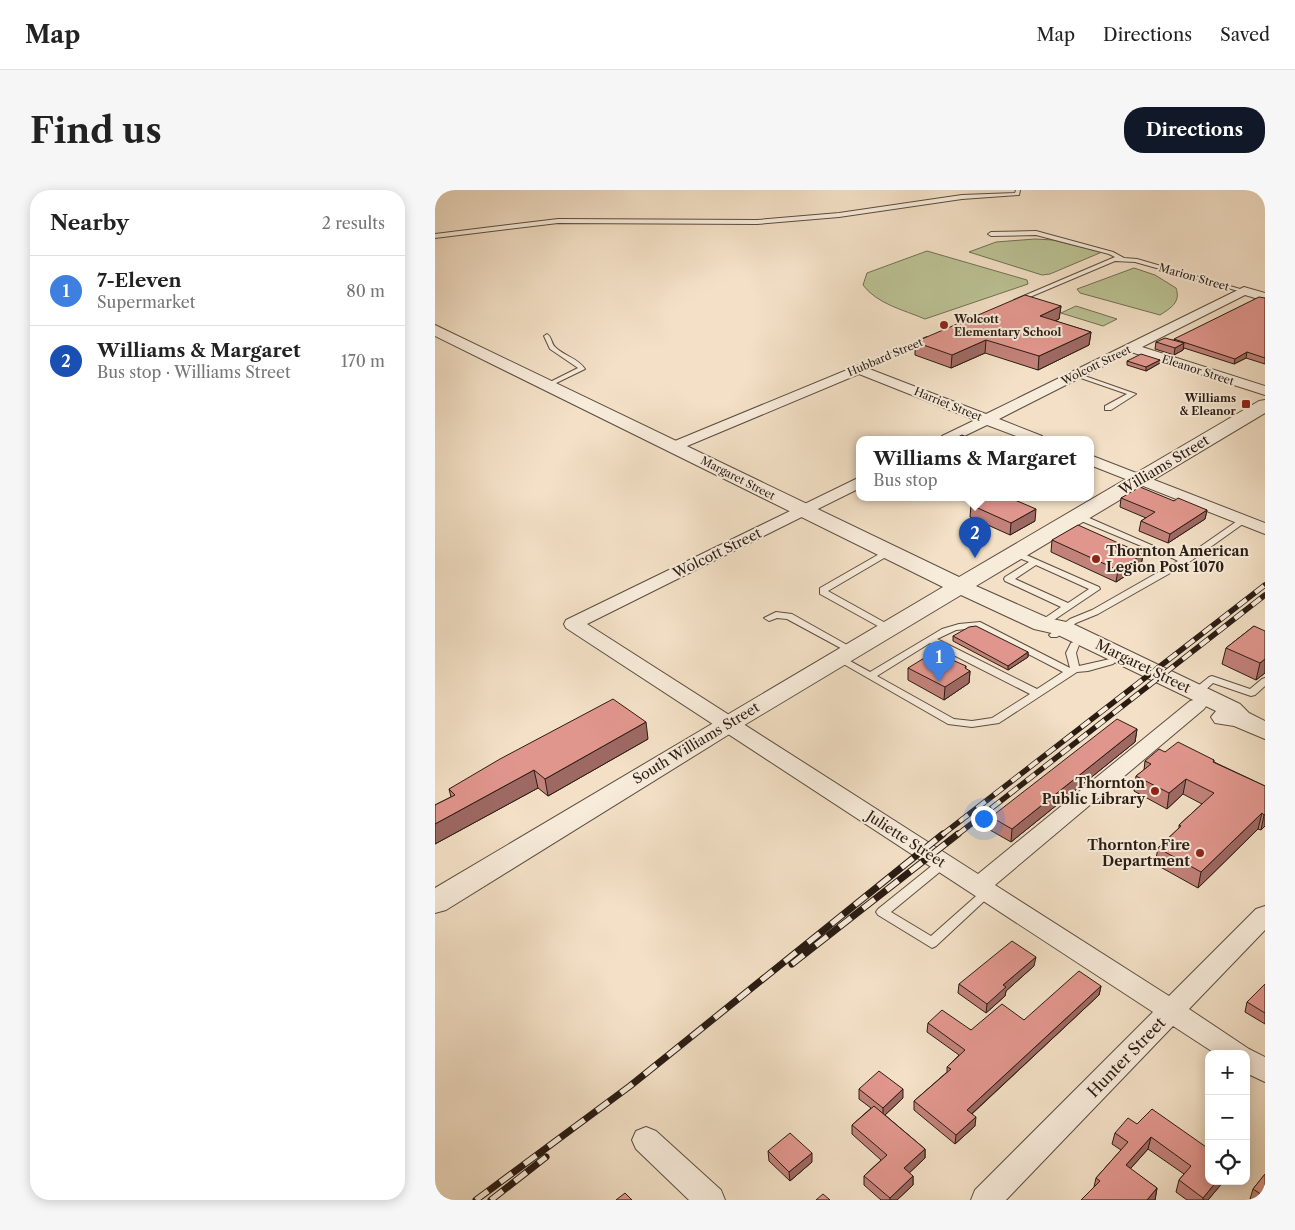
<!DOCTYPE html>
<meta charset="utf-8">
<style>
body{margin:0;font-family:"Libre Caslon Text",serif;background:#f6f6f6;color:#222}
.controls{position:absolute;right:15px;bottom:15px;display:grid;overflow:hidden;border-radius:10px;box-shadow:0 2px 12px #0003}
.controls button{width:45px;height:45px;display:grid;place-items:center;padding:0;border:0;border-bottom:1px solid #e0e0e0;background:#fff;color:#222;font:25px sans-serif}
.you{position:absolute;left:548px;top:628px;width:18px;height:18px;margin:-12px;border:4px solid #fff;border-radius:50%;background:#1a73e8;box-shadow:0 0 0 8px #1a73e833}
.badge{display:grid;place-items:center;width:32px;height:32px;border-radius:50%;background:#111827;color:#fff;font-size:16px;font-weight:700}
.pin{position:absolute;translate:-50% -41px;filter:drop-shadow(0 1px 2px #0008)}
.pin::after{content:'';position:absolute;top:26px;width:18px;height:15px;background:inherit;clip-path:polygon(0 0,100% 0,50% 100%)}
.popup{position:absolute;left:421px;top:246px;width:238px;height:65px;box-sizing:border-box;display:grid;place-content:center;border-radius:10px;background:#fff;filter:drop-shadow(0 1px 4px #0005);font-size:16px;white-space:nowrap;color:#767676}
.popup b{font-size:19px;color:#222}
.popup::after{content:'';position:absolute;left:50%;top:100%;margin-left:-10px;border:10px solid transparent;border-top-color:#fff}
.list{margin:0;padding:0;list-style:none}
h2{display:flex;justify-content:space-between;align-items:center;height:65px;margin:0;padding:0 20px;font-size:21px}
h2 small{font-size:16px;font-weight:400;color:#767676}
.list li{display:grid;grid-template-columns:32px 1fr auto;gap:15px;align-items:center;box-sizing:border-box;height:70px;padding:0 20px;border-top:1px solid #e0e0e0}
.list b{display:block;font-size:19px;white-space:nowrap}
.list p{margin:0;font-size:16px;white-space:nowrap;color:#767676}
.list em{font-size:16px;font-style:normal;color:#767676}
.icon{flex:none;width:28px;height:28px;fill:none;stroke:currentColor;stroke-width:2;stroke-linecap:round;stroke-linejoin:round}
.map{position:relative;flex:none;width:830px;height:1010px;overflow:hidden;border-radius:20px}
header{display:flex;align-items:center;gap:30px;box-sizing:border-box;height:70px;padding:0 25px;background:#fff;border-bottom:1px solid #e0e0e0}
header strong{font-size:24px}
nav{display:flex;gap:28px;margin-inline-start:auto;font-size:18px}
.intro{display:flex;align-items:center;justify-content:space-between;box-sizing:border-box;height:120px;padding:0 30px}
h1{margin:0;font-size:35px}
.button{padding:12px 22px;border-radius:20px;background:#111827;color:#fff;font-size:18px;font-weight:700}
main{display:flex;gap:30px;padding:0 30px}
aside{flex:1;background:#fff;border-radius:20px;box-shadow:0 2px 12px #0003}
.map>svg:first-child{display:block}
.green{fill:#bbc294;stroke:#726f54}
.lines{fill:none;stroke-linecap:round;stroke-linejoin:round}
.service-casing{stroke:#5c4d40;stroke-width:2}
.minor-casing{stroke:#5c4d40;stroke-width:2}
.tertiary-casing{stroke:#5c4d40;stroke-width:2}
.service{fill:#f7ebda;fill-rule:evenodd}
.minor{fill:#f7ebda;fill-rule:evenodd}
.tertiary{fill:#f7ebda;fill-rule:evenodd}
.rail-far1-casing{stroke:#2a1c13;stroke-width:5.5}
.rail-casing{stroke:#2a1c13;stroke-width:7}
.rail-far1{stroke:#f7ebda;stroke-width:4;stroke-dasharray:11;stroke-linecap:butt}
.rail{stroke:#f7ebda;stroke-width:5;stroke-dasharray:15;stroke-linecap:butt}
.wall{fill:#c28179;stroke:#2a1c13}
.shaded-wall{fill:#9e6963;stroke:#2a1c13}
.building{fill:#e1968d;stroke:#2a1c13}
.poi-dot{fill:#8f2418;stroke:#f7ebda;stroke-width:2}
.labels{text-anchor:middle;stroke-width:4;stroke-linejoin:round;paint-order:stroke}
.far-street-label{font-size:11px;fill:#2a1c13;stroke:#f7ebda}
.far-poi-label{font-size:11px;font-weight:bold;fill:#2a1c13;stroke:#f7ebda;text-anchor:start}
.street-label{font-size:14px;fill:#2a1c13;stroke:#f7ebda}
.poi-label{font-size:14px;font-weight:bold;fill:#2a1c13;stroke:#f7ebda;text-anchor:end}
.near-street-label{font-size:16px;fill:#2a1c13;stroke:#f7ebda}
</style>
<header>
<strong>Map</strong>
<nav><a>Map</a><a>Directions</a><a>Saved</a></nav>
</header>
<div class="intro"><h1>Find us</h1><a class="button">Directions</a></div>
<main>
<aside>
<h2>Nearby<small>2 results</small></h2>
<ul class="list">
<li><span class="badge" style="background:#3f7fe0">1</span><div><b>7-Eleven</b><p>Supermarket</p></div><em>80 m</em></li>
<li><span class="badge" style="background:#1a4fb4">2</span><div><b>Williams &amp; Margaret</b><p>Bus stop · Williams Street</p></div><em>170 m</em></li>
</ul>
</aside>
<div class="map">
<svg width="830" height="1010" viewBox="0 0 830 1010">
<rect width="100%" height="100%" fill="#f3e0c6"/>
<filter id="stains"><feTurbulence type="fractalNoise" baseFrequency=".004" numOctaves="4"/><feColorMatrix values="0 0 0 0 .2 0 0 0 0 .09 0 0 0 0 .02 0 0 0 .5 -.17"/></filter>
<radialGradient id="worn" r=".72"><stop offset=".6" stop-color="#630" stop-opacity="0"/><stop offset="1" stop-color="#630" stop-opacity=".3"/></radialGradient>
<!-- green -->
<path class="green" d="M600 49 618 50 667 62 615 84 607 85 534 62 561 52Z
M492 61 592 90 593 94 490 129C469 120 442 114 428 95L432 83Z
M699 78 720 85 741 98C746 112 736 118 725 125L645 103 642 99Z
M641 116 682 129 668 136 626 123Z"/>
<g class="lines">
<!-- service casing -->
<g class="service-casing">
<path id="service" d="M581 0H585L584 5 527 9 404 27 322 34 123 33 0 48V44L123 29 322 30 404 23 527 5 580 3Z
M601 41 678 62 689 68 702 69 812 101 807 102 700 72 680 71 583 112H579V110L680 67 674 64 601 45 556 46 553 44 556 42Z
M112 144C117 147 116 153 120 157 129 166 143 168 150 179L113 197 110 195 111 194 143 178 115 159 109 146Z
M492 147 495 149 494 150 426 180 421 179Z
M640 184H644L701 204 676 220H670V216L692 204 640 186Z
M639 324H645L730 361 726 364 723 363 639 328Z
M805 329H811L812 331 753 373 663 424 641 433 622 447H616L614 445 635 429 657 420 743 371 735 367 736 365 739 364 749 368Z
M453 359 457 362 456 364 393 401 456 436 458 438 456 440H450L385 404V398Z
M580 360 664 397 665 399 610 436H604L602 434 604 432 626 417 570 391 569 389 570 387 594 372 577 365 576 363 577 361ZM601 375 654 399 633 413 580 389Z
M341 422 357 424 421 460 416 463 413 462 352 429 342 428 334 431 329 428Z
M545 432 635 478 631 463 636 453 639 452 644 455 641 463 644 476 675 469 680 472 678 474 653 481 642 482 564 533 537 537 513 534 398 468 400 466H406L435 482 507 439 524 434ZM543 438 628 482 602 499 502 449 521 440ZM495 453 595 504 557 528 537 531 519 529 442 486Z
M777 486 815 499 827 489 830 488V496L820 505 816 506 778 493 766 504H758L757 502 758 500 774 487Z
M508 669 512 670 514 673 512 676 456 722 496 746 549 699 553 698 557 699 559 702 501 756 497 758 443 725 441 722 443 719 504 670Z"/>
</g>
<!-- minor casing -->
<g class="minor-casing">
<path id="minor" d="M809 97 830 103V111L810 105 707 157 830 196V205L696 162 564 229 607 246 609 249H589L552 235 523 249H505L507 246 540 230 424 184 245 259H235L232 256 235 253 424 175 551 224Z
M655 265 830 333V344L655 275Z
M425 287V298L152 434 543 684 755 511 762 509 769 511 772 515 769 519 560 695 734 806 821 719 830 716V740L754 819 814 859 830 867V892L811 883V864H781L738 836 571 1010H536L540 1000 718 822 131 438 129 434 131 430Z
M211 937 221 941 286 1000 290 1010H254L201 959 197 950 201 941Z"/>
</g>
<!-- tertiary casing -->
<g class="tertiary-casing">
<path id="tertiary" d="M0 135 524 387 824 211 830 210V223L541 396 613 428 636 433 805 514 814 523 830 531V549L799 536 780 533 776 527 781 521 621 444 599 439 526 405 301 540 11 720 0 723V698L508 397 0 146Z"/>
</g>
<!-- service -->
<use href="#service" class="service"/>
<!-- minor -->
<use href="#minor" class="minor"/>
<!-- tertiary -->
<use href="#tertiary" class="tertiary"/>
<!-- rail-far1 casing -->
<g class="rail-far1-casing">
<path id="rail-far1" d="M507 645 830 395
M522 645 830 405"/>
</g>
<!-- rail casing -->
<g class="rail-casing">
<path id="rail" d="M357 774 523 644
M41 1010 195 896 508 644
M56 1010 111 967"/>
</g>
<!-- rail-far1 -->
<use href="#rail-far1" class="rail-far1"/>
<!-- rail -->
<use href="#rail" class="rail"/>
</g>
<!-- wall -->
<path class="wall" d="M830 108V174L811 168 799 174 749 158 748 160 739 165 720 159 721 152 739 150Z
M626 116 624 129 620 131 656 142 654 155 603 180 550 163 516 178 480 165V152Z
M692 171 725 173 711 181 692 175Z
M686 308 739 311 772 320 770 329 733 353 704 341 706 331 711 328 685 317Z
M536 315 600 331 575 345 535 327Z
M617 350 708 364 706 376 681 392 616 362Z
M819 436 830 483 821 490 787 474 791 458Z
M518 446 593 462V467L573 480 518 451Z
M473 478 535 481 534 493 509 510 473 490Z
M702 539 700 552 576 652 555 640 556 627Z
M213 549 113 606 103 598 0 654V615L16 607 14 599Z
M730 562 779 570V572L830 596V636L826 640 823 639 763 698 720 674 723 658 744 638V635L767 614 748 604 732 619 699 601 701 586 709 580 710 571Z
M599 776 571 801 570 806 551 823 523 803 524 794Z
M830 794V834L810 822 812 812Z
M666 796 664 805 537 924 540 936 520 954 479 920V911L512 882V877L524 865 492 842 493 833 536 840 589 830Z
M424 899 468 908 450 925 490 959V968L474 983 478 986V995L462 1010H446L429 995V986L446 970 417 944V935L436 918 424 909Z
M717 919 774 991H789L773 1010H752L741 1002 744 990 749 984 713 959 695 979 722 998 720 1010 659 997 661 988 686 960 677 954 680 943 702 934Z
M333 961 377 972 355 991 334 971Z
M830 984V1010H817L815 1009 818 999Z"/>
<!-- shaded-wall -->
<path class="shaded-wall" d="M626 116 624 129 604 138 605 126Z
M656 142 654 155 603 180 604 166Z
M551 150 550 163 516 178 517 165Z
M749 153 748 160 739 165 740 158Z
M812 162 811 168 799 174 800 169Z
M725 170V173L711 181V177Z
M601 319 600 331 575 345 576 333Z
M772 320 770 329 733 353 735 344Z
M708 364 706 376 681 392 683 380Z
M593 462V467L573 480V476Z
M830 469V483L821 490 825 473Z
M531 476 530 484 535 481 534 493 509 510 510 497 530 478Z
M211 532 213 549 113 606 110 589Z
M702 539 700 552 576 652 577 639Z
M99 580 103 598 0 654V634Z
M751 589 748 604 732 619 734 603Z
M827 623 823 639 763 698 766 682Z
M830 624V636L826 640 829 625Z
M601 767 599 776 571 801 570 806 551 823 552 814 568 795Z
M666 796 664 805 531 929 532 920Z
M468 899V908L448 927V918Z
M541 927 540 936 520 954 521 945Z
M716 947 713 959 688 987 691 975Z
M490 959V968L469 988V978Z
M377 963V972L355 991 354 982Z
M478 986V995L462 1010H455V1008Z
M782 991H789L773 1010H768V1008Z
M722 998 720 1010H712Z"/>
<!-- building -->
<path class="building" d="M590 105 626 116 605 126 656 142 604 166 551 150 517 165 480 152Z
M824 107 830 108V168L812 162 800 169 739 149Z
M730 148 749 153 740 158 721 152Z
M706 164 725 170 711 177 692 171Z
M527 245 536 249H519Z
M705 297 739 311 743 308 772 320 735 344 706 331 720 322 686 308Z
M552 307H573L601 319 576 333 536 315Z
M643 335 708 364 683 380 617 350Z
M541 436 593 462 573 476 518 446 534 437Z
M819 436 830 441V469L825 473 791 458Z
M499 462 531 476 530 478 535 481 510 497 473 478Z
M178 509 211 532 110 589 99 580 0 634V615L20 605 14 599 65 569Z
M682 529 702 539 577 639 556 627Z
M743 552 779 570 778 572 830 596V624L829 625 827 623 766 682 723 658 746 636 744 635 779 603 751 589 734 603 701 586 716 574 710 571 724 559 730 562Z
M577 751 601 767 568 795 571 797 552 814 524 794Z
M644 781 666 796 532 920 541 927 521 945 479 911 516 879 512 877 530 860 493 833 507 820 536 840 567 814 589 830Z
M830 794V823L812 812Z
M444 881 468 899 448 918 424 899Z
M439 916 490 959 469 978 478 986 455 1008 429 986 452 965 417 935Z
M717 919 774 959V991H782L768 1008 744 990 756 976 716 947 691 975 722 998 712 1010H646L665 991 661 988 693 952 680 943 693 928 702 934Z
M355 943 377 963 354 982 333 961Z
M830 984V1007L818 999Z
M190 1003 197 1010H181Z
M388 1004 395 1010H381Z"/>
<!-- markers -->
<g class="poi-dot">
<circle cx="509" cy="135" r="5"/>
<rect x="806" y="209" width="10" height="10" rx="2.5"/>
<circle cx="661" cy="369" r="5"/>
<circle cx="720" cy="601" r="5"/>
<circle cx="765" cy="663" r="5"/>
</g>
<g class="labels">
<!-- far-street labels -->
<g class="far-street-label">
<text transform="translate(759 87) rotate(16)" y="4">Marion Street</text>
<text transform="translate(450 167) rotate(-23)" y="4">Hubbard Street</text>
<text transform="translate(661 175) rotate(-26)" y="4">Wolcott Street</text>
<text transform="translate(763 180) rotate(18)" y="4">Eleanor Street</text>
<text transform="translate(513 214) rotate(22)" y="4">Harriet Street</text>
<text transform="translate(303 288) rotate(27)" y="4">Margaret Street</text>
</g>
<!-- far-poi labels -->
<g class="far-poi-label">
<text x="519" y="133">Wolcott<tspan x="519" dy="13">Elementary School</tspan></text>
<text x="801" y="212" text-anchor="end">Williams<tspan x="801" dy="13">&amp; Eleanor</tspan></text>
</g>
<!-- street labels -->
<g class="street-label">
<text transform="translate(729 275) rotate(-31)" y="5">Williams Street</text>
<text transform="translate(282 363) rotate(-26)" y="5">Wolcott Street</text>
<text transform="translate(708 476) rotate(26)" y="5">Margaret Street</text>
<text transform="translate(261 553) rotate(-31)" y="5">South Williams Street</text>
<text transform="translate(471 649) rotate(33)" y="5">Juliette Street</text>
</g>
<!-- poi labels -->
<g class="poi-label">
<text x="671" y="366" text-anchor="start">Thornton American<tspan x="671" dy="16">Legion Post 1070</tspan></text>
<text x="710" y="598">Thornton<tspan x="710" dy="16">Public Library</tspan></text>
<text x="755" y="660">Thornton Fire<tspan x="755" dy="16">Department</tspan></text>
</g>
<!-- near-street labels -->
<g class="near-street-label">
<text transform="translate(691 867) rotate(-46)" y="6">Hunter Street</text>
</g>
</g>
<rect width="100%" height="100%" filter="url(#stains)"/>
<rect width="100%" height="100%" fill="url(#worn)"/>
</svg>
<div class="controls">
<button>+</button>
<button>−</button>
<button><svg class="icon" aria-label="locate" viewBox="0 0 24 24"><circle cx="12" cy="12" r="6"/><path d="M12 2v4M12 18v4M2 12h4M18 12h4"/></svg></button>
</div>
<div class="you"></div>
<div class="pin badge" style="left:504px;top:492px;background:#3f7fe0">1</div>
<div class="pin badge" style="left:540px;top:368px;background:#1a4fb4">2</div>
<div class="popup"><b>Williams &amp; Margaret</b>Bus stop</div>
</div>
</main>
